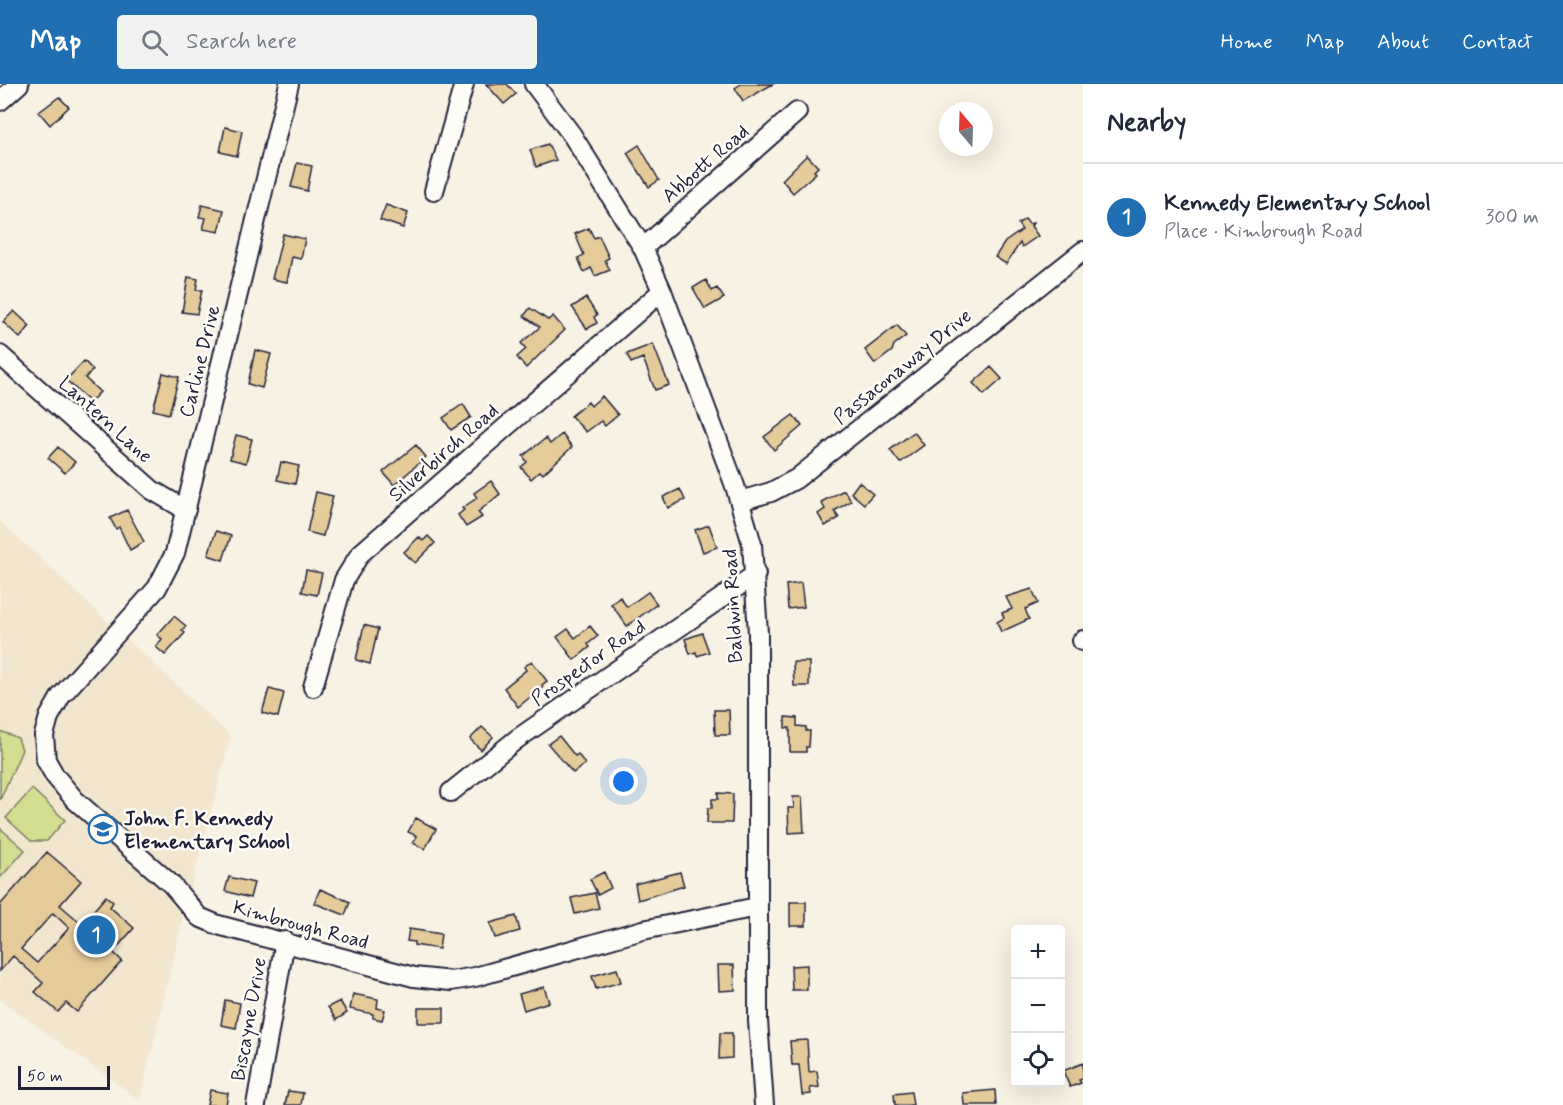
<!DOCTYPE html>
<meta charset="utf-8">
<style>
body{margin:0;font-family:Mynerve,sans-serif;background:#f2f2f3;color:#1f2937}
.controls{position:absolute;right:18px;bottom:18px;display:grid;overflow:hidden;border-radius:6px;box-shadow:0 6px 24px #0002}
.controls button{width:54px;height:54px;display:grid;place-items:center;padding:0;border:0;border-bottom:2px solid #e0e1e3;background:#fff;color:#1f2937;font:30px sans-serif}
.compass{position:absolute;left:939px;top:18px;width:54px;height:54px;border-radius:50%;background:#fff;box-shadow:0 6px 24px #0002;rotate:341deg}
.scale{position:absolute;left:18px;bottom:15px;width:92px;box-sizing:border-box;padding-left:6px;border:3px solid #22223b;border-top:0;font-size:16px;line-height:21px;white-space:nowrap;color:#22223b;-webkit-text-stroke:4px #fdfcf7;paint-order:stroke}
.you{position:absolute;left:624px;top:698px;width:21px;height:21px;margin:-15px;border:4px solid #fff;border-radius:50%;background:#1a73e8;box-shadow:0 0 0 9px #1a73e833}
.badge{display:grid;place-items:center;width:39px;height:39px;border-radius:50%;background:#1f6fb2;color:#fff;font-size:20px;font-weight:700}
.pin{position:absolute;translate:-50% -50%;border:3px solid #fff;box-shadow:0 2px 6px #0006}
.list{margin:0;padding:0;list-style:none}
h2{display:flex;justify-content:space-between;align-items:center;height:78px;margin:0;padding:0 24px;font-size:26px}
h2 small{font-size:20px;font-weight:400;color:#747a83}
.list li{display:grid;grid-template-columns:39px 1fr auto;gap:18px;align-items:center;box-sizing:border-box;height:108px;padding:0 24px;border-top:2px solid #e0e1e3}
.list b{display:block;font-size:22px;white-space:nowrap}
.list p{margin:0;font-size:20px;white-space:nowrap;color:#747a83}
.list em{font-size:20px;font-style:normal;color:#747a83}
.icon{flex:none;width:33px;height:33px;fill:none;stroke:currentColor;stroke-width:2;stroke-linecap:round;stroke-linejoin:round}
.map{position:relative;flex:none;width:1083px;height:1021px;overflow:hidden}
header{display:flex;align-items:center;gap:36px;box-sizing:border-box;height:84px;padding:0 30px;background:#1f6fb2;color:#fff}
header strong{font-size:28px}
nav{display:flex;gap:33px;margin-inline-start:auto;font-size:21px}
.search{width:420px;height:54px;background:#f2f2f3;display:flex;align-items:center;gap:15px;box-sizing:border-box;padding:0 21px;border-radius:6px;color:#747a83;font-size:22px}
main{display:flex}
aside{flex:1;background:#fff}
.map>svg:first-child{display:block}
.built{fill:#f2e6ce}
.green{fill:#d3de91;stroke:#7a8066;stroke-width:1.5}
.building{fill:#e5ca9a;stroke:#22223b;stroke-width:1.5;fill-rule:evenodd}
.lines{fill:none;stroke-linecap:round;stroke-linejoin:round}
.minor-casing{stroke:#22223b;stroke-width:22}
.minor{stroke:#fdfcf7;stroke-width:18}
.labels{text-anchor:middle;stroke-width:5;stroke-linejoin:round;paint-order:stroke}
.street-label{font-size:20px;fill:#22223b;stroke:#fdfcf7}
.poi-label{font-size:20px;font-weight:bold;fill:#22223b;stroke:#fdfcf7;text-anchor:start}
</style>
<header>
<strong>Map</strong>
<div class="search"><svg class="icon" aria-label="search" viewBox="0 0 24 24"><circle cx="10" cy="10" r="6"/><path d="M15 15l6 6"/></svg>Search here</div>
<nav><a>Home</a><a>Map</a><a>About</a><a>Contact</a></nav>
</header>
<main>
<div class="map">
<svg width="1083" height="1021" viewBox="0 0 1083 1021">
<rect width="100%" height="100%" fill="#f8f2e4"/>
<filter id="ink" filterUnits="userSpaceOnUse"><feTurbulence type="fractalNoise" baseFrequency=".0167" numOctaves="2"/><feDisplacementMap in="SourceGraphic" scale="12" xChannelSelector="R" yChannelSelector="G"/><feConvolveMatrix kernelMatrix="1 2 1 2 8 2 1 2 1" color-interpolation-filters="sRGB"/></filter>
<g filter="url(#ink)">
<!-- built -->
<path class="built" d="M0 437 231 652 182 838 140 1016 0 916Z"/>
<!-- green -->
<path class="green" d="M0 647 18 654 22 666 0 716Z
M32 705 65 736 47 757H31L6 734Z
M0 744 25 766 0 794Z"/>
<!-- building -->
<path class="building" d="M486 0H507L516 10 504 20Z
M741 0H773L743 17 735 4Z
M59 13 69 23 50 41 39 28Z
M225 43 242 47 237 72 220 68Z
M548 60 556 76 536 83 530 66Z
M639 61 659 96 649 103 627 69Z
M807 71 818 83 814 87 816 89 793 109 782 96Z
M297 79 312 82 307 107 291 103Z
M202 121 224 126 219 148 203 145 206 134 199 133Z
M386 121 408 129 403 144 380 136Z
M1025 135 1029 140 1033 139 1031 142 1038 152 1022 163 1020 159 1006 180 995 173 1005 158 1022 146 1018 140Z
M589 144 594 154 599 152 609 174 605 176 610 186 595 192 591 184 584 188 578 174 584 171 575 150Z
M283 150 305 155 301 175 292 173 287 198 272 195Z
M188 193 198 195 196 206H202L197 230 182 228Z
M706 196 712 207 717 204 724 214 705 225 693 204Z
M586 214 597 231 594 233 597 239 587 245 572 223Z
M530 224 548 236 553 232 565 246 526 284 517 273 526 265 521 259 540 243 524 232Z
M14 227 30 242 20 254 3 238Z
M897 241 906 252 894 261 892 267 875 280 865 266Z
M653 260 669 301 655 306 643 274 631 279 627 270Z
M255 266 271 270 262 304 248 300Z
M84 277 93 286 85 294 100 308 90 318 66 296Z
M991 283 1002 295 984 311 973 299Z
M163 289 179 293 169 330 153 326Z
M602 312 618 331 605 342 601 337 586 348 571 332 588 318 591 322Z
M463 320 471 333 451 346 443 334Z
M793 331 802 342 774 366 764 353Z
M914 348 924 361 900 379 890 366Z
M562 350 572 363 543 390 540 387 531 395 521 383 527 378 523 372 546 354 550 360Z
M236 351 252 355 246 379 230 375Z
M416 361 426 373 394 401 383 388Z
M58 363 75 378 65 389 48 374Z
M281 378 299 382 295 400 277 396Z
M491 397 500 410 478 428 482 433 466 443 458 431 464 426 462 424 477 414 474 409Z
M859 398 873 410 864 420 851 409Z
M680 405 685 416 668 424 663 413Z
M844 406 851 417 834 427 839 434 825 442 818 430 825 425 821 418Z
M316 408 333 412 323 452 307 448Z
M127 426 144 458 130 466 119 443 116 445 110 434Z
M709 441 717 463 703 468 695 446Z
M216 447 231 452 223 476 208 471Z
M428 452 435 459 415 479 404 468 419 453 423 457Z
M306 486 322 489 317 511 302 508Z
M801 499 804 523 788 525 786 501Z
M1032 505 1038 519 1025 525 1029 535 1001 548 997 538 1004 534 1002 529 1012 525 1006 513Z
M648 508 657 520 627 542 611 520 620 513 627 523Z
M174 532 186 542 182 546 185 549 165 571 156 563 162 555 157 551Z
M364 541 378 545 370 580 356 576Z
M590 542 598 552 588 560 590 563 574 576 557 553 568 545 575 554Z
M702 549 709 568 697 572 696 568 690 570 685 555Z
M532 577 547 597 542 601 543 603 518 623 504 604 526 586 524 583Z
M793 578H809V602H794Z
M269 605 284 609 278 633 262 629Z
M714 626H729L730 651H715Z
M785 633 797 634V642L806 643V647H810L809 663H806V668H790V644H785Z
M482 643 493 653 481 666 470 655Z
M559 652 575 672 578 670 585 680 573 689 548 660Z
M718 709 733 710 732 739H707L708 724H712V715H718Z
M793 713H802L804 748 789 749 788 724H794Z
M416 734 436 745 425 765 413 759 417 752 408 748Z
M47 768 81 797 60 821 82 840 106 812 113 818 110 823 134 844 113 868 122 877 77 928 66 919 58 928 35 908 43 899 13 872 0 887V821ZM53 829 69 844 37 879 21 865Z
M604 788 611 804 598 811 590 795Z
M680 788 684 802 638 816 635 800Z
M229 793 254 799 250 814 225 807Z
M320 805 350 818 345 831 314 819Z
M595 809 599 824 575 830 571 814Z
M790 818H806V842H790Z
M516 832 520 847 495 854 490 839Z
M409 845 441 850 439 865 414 861V858L407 857Z
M718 881H734L735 906 719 907Z
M807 881V906H792L791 882Z
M617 885 621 898 596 905 592 892Z
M544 903 549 918 524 926 519 910Z
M353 910 378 915 377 924 385 926 382 936 373 934V930L350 925Z
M225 916 240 919 236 944 221 941Z
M340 917 347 929 336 936 328 923Z
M418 924H444V939H418Z
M720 949H732V974L719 975Z
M807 956 809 988 817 987 819 1003 810 1004 811 1010 802 1011 799 981H792L790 957Z
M1083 979V995L1079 996 1081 999 1070 1003 1063 987Z
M210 1006 228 1009 226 1021H207Z
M995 1006 996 1021H964L963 1009Z
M288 1007 303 1009 301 1021H285Z
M911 1008 913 1021H895L894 1010Z"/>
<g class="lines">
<!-- minor casing -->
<g class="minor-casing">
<path id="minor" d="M289 0 175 469 157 504 61 612 49 633 44 651 46 676 55 692 75 716 171 800 199 833 218 841 414 893 451 897 475 893 643 846 757 823
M534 0 572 51 643 164 662 207 735 402 752 460 758 549V937L764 1021
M0 17 19 0
M434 107 464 0
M643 164 797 28
M0 271 152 406 186 426
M740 417 771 408 796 395 1083 167
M1082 557 1083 556
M313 603 344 496 360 470 662 207
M451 708 517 655 756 490
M256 1021 285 857"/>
</g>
<!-- minor -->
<use href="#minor" class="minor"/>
</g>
</g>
<!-- icons -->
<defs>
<g id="school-ring" transform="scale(1.5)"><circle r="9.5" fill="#fdfcf7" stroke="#1f6fb2" stroke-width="1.5"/><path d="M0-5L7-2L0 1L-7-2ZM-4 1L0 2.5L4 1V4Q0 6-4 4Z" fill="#1f6fb2"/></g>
</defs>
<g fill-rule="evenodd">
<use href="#school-ring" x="103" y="745"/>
</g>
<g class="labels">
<!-- street labels -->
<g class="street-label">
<text transform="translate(705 79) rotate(-41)" y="7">Abbott Road</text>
<text transform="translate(199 277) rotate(-76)" y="7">Carline Drive</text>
<text transform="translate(902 282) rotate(-39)" y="7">Passaconaway Drive</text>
<text transform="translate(106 335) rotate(42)" y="7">Lantern Lane</text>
<text transform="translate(443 368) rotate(-41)" y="7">Silverbirch Road</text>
<text transform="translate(732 522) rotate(-93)" y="7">Baldwin Road</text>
<text transform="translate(588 578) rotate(-35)" y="7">Prospector Road</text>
<text transform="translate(301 840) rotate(15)" y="7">Kimbrough Road</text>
<text transform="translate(248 935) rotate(-80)" y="7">Biscayne Drive</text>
</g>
<!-- poi labels -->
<g class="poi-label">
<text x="124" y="741">John F. Kennedy<tspan x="124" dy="23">Elementary School</tspan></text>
</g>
</g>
</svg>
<div class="controls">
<button>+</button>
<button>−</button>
<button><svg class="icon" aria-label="locate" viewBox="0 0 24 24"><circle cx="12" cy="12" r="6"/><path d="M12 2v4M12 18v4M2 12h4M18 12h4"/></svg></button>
</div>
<svg class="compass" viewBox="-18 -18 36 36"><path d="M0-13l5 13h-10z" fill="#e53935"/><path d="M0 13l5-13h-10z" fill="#747a83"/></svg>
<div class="scale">50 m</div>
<div class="you"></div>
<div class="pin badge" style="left:96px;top:851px">1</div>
</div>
<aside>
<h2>Nearby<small></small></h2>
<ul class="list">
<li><span class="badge">1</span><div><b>Kennedy Elementary School</b><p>Place · Kimbrough Road</p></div><em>300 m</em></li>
</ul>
</aside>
</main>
